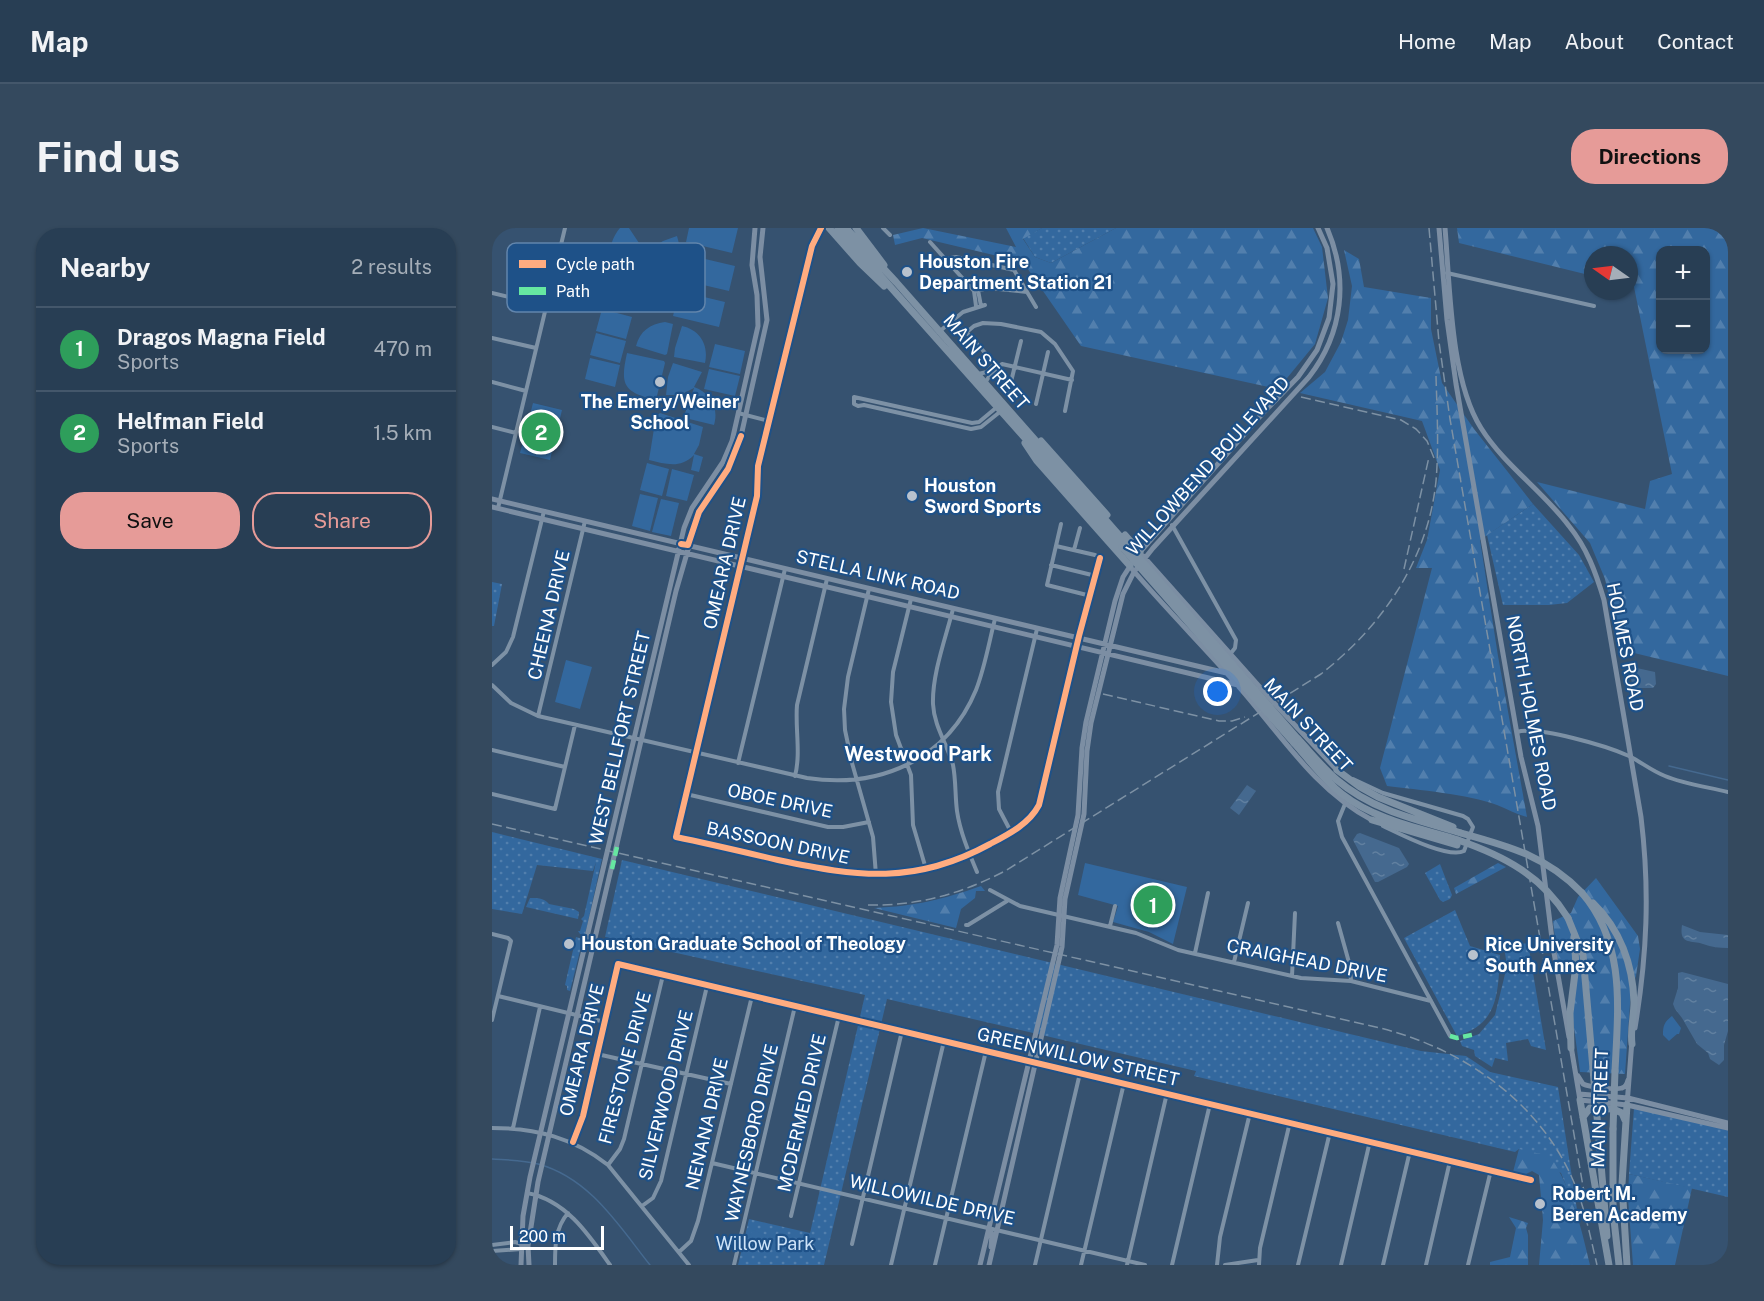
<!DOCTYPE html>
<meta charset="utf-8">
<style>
body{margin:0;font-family:"Public Sans",sans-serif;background:#34495e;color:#f1f3f6}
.controls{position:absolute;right:18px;top:18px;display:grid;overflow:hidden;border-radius:12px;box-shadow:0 2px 4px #0004}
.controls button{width:54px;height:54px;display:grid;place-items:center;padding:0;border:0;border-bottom:2px solid #44576b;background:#283e54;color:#f1f3f6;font:30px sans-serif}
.compass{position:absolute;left:1092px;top:18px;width:54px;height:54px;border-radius:50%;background:#283e54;box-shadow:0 2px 4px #0004;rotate:284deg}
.scale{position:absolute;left:18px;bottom:15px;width:94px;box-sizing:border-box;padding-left:6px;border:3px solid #fff;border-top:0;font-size:16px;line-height:21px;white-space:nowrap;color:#fff;-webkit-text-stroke:4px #1e5188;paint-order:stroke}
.you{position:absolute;left:726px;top:464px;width:21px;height:21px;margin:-15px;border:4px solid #fff;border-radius:50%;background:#1a73e8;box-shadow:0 0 0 9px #1a73e833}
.badge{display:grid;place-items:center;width:39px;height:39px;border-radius:50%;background:#e69b98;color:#fff;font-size:20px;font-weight:700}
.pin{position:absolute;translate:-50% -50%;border:3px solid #fff;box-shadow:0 2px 6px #0006}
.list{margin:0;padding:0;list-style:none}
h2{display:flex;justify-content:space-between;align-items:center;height:78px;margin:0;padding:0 24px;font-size:26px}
h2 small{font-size:20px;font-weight:400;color:#a5aeb8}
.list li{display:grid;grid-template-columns:39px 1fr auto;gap:18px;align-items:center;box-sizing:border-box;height:84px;padding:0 24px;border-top:2px solid #44576b}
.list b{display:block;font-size:22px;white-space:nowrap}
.list p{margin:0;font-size:20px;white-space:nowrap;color:#a5aeb8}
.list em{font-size:20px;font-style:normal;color:#a5aeb8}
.actions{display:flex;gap:12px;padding:18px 24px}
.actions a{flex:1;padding:14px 0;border:2px solid #e69b98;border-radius:24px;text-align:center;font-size:21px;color:#e69b98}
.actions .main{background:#e69b98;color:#111}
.map{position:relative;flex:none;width:1236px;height:1037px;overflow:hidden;border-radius:24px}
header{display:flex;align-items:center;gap:36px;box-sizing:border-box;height:84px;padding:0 30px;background:#283e54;border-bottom:2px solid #44576b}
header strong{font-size:28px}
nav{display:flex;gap:33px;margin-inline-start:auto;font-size:21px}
.intro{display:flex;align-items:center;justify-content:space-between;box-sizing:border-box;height:144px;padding:0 36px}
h1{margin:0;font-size:42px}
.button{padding:15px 27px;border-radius:24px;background:#e69b98;color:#111;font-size:21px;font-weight:700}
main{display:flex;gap:36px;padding:0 36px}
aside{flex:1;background:#283e54;border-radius:24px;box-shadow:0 2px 4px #0004}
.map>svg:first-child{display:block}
.grass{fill:url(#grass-dots)}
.forest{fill:url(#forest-firs);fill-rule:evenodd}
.garden{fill:#33689e}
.water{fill:url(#water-ripples)}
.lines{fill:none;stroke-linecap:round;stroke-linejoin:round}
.stream{stroke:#45698f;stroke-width:1.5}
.minor{stroke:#7d91a5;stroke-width:4}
.major{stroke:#7c8ea3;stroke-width:5}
.highway{stroke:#7d91a4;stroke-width:7}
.rail{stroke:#7d91a4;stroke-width:1.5;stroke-dasharray:10 4.5;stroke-linecap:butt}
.highway-bridge{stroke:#7d91a4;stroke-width:7}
.quiet{stroke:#66e7a1;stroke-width:4.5;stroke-dasharray:9 4.5;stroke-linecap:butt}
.cycleway-casing{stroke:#1e5188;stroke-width:10}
.cycleway{stroke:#ffac80;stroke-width:6}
.poi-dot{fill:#b9c2cd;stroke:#1e5188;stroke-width:2}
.labels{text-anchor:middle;stroke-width:4.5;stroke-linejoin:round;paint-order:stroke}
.poi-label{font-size:18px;font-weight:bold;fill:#fff;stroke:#1e5188;text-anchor:start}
.street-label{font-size:18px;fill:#fff;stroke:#1e5188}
.park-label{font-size:18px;fill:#cde3f8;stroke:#1e5188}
.neighbourhood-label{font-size:20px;font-weight:bold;fill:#fff;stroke:#1e5188}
.key{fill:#1e5188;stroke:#6285ac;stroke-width:1.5}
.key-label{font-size:16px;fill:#fff}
</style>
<header>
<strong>Map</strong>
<nav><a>Home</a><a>Map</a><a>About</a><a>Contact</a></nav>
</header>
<div class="intro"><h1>Find us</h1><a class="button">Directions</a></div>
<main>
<aside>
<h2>Nearby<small>2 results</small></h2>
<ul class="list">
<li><span class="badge" style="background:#2e9e5b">1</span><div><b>Dragos Magna Field</b><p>Sports</p></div><em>470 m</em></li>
<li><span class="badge" style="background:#2e9e5b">2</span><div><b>Helfman Field</b><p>Sports</p></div><em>1.5 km</em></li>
</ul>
<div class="actions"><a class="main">Save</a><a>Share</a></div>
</aside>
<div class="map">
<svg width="1236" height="1037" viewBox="0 0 1236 1037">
<defs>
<pattern id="grass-dots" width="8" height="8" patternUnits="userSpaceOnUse" patternTransform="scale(1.5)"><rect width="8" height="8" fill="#33689e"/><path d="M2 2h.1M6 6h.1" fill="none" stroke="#527fad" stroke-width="1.8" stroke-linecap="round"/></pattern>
<pattern id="forest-firs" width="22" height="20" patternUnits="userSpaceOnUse" patternTransform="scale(1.5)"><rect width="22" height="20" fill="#33689e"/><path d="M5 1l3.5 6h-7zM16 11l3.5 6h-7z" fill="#527fad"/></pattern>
<pattern id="water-ripples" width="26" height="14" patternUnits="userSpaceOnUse" patternTransform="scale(1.5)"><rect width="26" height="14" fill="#45698f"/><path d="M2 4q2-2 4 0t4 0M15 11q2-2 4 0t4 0" fill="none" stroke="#6180a0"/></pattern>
</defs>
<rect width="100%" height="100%" fill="#365270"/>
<!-- grass -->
<path class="grass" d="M550 0H624L559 35 543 29 531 10Z
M1041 276 1087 327 1102 354 1075 375 1057 377H1011L995 307Z
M0 354 10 356 2 398H0Z
M0 604 110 631 93 707 88 706 86 703H88L91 693 89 691 92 688 104 634 101 643 45 637 30 686 0 681Z
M130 632 929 823 974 828 998 844 1066 859 1086 988 1069 945 1027 921 1023 924 702 848 704 843 395 771 332 1037H246L257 991 318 1005 373 767 113 709Z
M948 636 960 667 958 671 951 674 948 672 933 645Z
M38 670C46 670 52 670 57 676L82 681 87 684 86 691 34 679Z
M963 682 978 718 1008 727C1006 764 1007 796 965 808L912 710Z
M84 709 91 711 78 763 75 762V758L73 757Z
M1036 715 1054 822 1039 818 1036 811 1014 815 1016 833 1003 830 1000 839 983 828 982 822 970 818 968 813 987 806 1003 787 1015 738 1012 719Z
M1142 880 1236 902V969L1137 946Z"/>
<!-- forest -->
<path class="forest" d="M431 0 524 19 514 0H550L531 11 543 29 559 35 624 0H821L830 19 836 70 823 116 786 161 589 118 531 34 430 10 403 17 401 7Z
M965 0H1236V448L1130 422 1113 351 1098 315 1045 254 1153 281 1158 253 1180 246 1142 59 1137 57V27H1101V48L967 15ZM1168 22H1214V122H1168Z
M852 22 867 31 872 59 939 70V101L950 155 982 201 1041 276 988 312 1006 428 1035 589C1024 586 1015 581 1005 577 976 566 926 562 895 558L888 540 940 340H924L935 312 948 242 930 193 808 165 833 144 849 114 856 92 860 58Z
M1006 635 1014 639 964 666 962 660Z
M1104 650 1146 708 1148 721 1144 748 1139 762 1133 846 1088 844 1080 785V734L1066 736 1061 693 1079 685 1086 669Z
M489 658 493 663H484L483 670 469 681 464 700 382 680C424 678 449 672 489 658Z
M1027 921 1058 928C1080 961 1089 999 1098 1037H1047L1051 992 1047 947 1040 943 1032 947 1021 944Z
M1137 946 1200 960 1183 1037H1141L1136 970Z
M1017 989 1036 995 1034 1000 1036 1007V1037H998V1034L1018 1029 1024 1000Z"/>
<!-- garden -->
<path class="garden" d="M128 0H137L151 21 150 24 125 39C115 26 118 12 128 0Z
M197 0H246L240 25 194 14Z
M185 8C190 25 191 40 174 51L163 38 156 25 157 22 171 13Z
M196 27 243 38 237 63 190 52Z
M187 63 233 74 227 99 181 88Z
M110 81 140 89 134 111 104 103Z
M173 94 181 96 175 126 173 127 144 118C148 103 158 96 173 94Z
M190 98C208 102 217 117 213 135L182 129 183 120Z
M104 105 134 113 128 135 98 127Z
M223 116 253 123 248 146 217 139Z
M135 125 172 133 173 135 164 172C131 164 128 157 135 125Z
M98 130 128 137 123 159 93 151Z
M181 135 210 144 202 159C219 165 227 180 222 197L193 190 192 188 202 160 188 167H174L176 149Z
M217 141 248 148 243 168 212 161Z
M41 175 70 182 58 232 28 225Z
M168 185 211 199 207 217 202 226 211 229 207 244 199 242 202 227C188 241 174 236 157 232L164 188Z
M155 235 177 241 170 268 148 262Z
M180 241 202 247 195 273 174 268Z
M148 266 166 270 158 303 140 298Z
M169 271 187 275 179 308 160 304Z
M74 432 100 439 88 481 63 474Z
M593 635 695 659 681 716 657 704 621 694 626 678 586 667Z
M1180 788 1189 800 1187 806H1185L1177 813 1171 807C1171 798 1172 794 1180 788Z
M261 1002 274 1007 276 1013 270 1019 258 1017 255 1013Z"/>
<!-- water -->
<path class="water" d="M1140 439 1163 444 1164 456 1161 460H1141L1137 441Z
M755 557 764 563 747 587 738 580Z
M868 605 907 620 917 636 915 639 886 654H883L861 612 865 606Z
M1190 697 1208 704 1236 707V720C1227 720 1220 719 1211 716 1198 712 1187 717 1190 697Z
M1190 744 1236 756V803L1232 817V832L1227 837 1218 831 1216 825 1205 816 1190 790 1183 781 1181 776 1186 760V745Z"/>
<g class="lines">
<!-- stream -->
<path class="stream" d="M1177 538 1236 552
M0 931C16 932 31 932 46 936 98 950 127 998 158 1037"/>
<!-- minor -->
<path class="minor" d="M329 0 320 18 266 238 265 268 184 609C218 616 252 624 286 632 366 649 423 657 498 616 517 606 537 596 547 577L587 408 608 330
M391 0 398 7
M438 14 482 63 484 78
M454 31 464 29 522 42 544 79
M24 37 62 46
M37 40 39 30
M955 45 1102 78
M486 62 489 78
M482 63 497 60 535 64
M0 65 59 79
M448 103 471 84 493 77
M474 104 506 139
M469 109 482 98 491 95 509 96 549 104 563 116 581 143 573 183
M0 110 44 120
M486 146 495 144 503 136
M0 154 34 163
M493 155 498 147 510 136 580 152
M516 166 529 113
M544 176 556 124
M505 179 487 194 480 195 362 169V176L366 178 372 177 479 201 489 199 509 183
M246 185 277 193
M0 199 24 205
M6 280 73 0
M569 296 555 357 599 368
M680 297 744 412 743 420 739 425
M564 318 603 327
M582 322 588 300
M559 337 604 348
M377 361 356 449 352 481 353 502 360 535 381 609 384 647
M419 371 401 444 399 474 404 507 419 547 421 597 434 641
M461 381C454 409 440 446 441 476 442 498 455 516 461 537 464 552 463 568 465 583 468 604 477 625 485 644
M0 437 14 424 21 409 52 283
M0 457 19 475 46 488 315 550C387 561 455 532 484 462 493 439 497 414 503 391
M46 488 93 293
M1025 504C1047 498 1115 518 1137 528 1149 534 1160 543 1173 548 1192 556 1216 559 1236 564
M0 522 73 539
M246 535 293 341
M303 548C309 525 303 500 305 477L335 351
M861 551 891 565 971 588 976 591 981 599 972 623C956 631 908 606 891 598
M0 566 63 581 83 497
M194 566 336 599H351L377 594
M853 576 846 593 850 609 958 808
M519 604 507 581 506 564 545 401
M498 662 528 678 644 705 686 722 809 750 859 753 939 773
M846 695 858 738 859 753
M474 697H476L515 673
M618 698 623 678
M0 706 16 710 19 713 0 792
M703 725 716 665
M742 734 756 675
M800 748 803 685
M6 768 113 794
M105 826 239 856
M0 900C44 900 82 910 116 937L197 1037
M21 900 48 779
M81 914 91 888 126 736 1039 952
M220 935 653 1037
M116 937 128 921 132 911 171 747
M35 965C74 972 97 1007 118 1037
M150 978 161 970 169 953 215 758
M299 988 347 788
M360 1016 410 803
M0 1017 23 1014 36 1018
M0 1023 29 1021 36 1018
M187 1024 199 1013 206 993 260 768
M63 1037C63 1018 63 1000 76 985
M242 1037 303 778
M399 1037 452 813
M443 1037 494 823
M543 1037 588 845
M589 1037 632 855
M635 1037 675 865
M680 1037 718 876
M725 1037 728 1009 758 885
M733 1037 766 1032
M767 1037 768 1020 798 894
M806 1037 838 904
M849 1037 878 913
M891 1037 918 923
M934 1037 958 933
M976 1037 999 942"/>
<!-- major -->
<path class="major" d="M947 0 955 92 964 156 1029 529 1046 598 1061 719 1077 809
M953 0C958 58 958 151 989 200 1012 237 1051 263 1077 298 1095 320 1104 345 1112 372L1149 589C1158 663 1155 727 1143 800
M0 271 743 447
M0 279 746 457
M647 325 771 185 806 149 825 122 837 90 841 56 835 20 826 0
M651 328 782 475 845 542
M640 341C675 382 713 420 748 460 789 507 824 563 880 592
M1079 818 1088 872 1135 877 1236 900
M1086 848 1091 856C1097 859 1124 862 1130 860 1134 859 1135 856 1136 852
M1087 866 1136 870 1236 895
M1135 877 1140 812
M496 1000 500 1006 499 1019
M29 1037 31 988 38 949 192 300 200 280 231 234 240 213 266 98 265 67 260 37 263 0
M37 1037 36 1018 46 954 184 363 207 284 236 241 247 217 275 92 268 29 271 0
M488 1037 565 717 568 670 586 587 590 520 594 494 623 373 631 349 640 335
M497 1037 570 719 573 671 592 586 595 523 599 495 631 366 642 344 661 320 817 149C851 105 857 51 835 0"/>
<!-- highway -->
<path class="highway" d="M337 0 368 35 392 58
M346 0 630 319
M354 0 404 54 634 315
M364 0 392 37
M549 213 615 287
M533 215 545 233 638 338
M633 307 648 324
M806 511C819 525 831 540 845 552 880 582 925 592 969 605
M802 515C817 532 832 552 850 566 883 592 927 600 966 612
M845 542 868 559 886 569 961 599
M880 592 965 617
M1090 665C1134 716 1126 780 1123 843
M1101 675C1128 701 1141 737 1142 774 1142 788 1138 802 1140 816
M1076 690 1091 727 1101 841
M1079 820 1078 785 1084 737 1082 709
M1088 872 1117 1037
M1135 877 1130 956 1135 1037
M1091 889 1098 880 1121 881 1130 885 1133 892
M1106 900 1115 1008
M1121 901V983L1127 1037"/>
<!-- rail -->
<path class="rail" d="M937 0 947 114 958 191 1092 964
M809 169 909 192 924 201 935 213 942 230
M912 341 937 229
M611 466 727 493H740L753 489
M0 596 888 800C973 821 1053 877 1085 962 1094 986 1099 1012 1105 1037
M376 677C425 678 469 666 513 643L829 446C890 398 936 332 944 253 947 218 945 183 944 148"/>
<!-- highway-bridge -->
<path class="highway-bridge" d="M634 315 806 511
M630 319 802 515
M969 605C1016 618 1055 628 1090 665
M966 612C1012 628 1049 647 1076 690
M1101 841 1106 900
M1121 901 1123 843"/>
<!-- quiet -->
<path class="quiet" d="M120 641 125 619
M958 808 965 810 984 806"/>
<!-- cycleway casing -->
<g class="cycleway-casing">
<path id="cycleway" d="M329 0 320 18 266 238 265 268 184 609C218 616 252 624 286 632 366 649 423 657 498 616 517 606 537 596 547 577L587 408 608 330
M189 316 196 317 207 284 236 241 249 208
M81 914 91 888 126 736 1039 952"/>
</g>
<!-- cycleway -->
<use href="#cycleway" class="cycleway"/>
</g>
<!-- markers -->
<g class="poi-dot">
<circle cx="415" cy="44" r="6"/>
<circle cx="168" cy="154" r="6"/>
<circle cx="420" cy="268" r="6"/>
<circle cx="77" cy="716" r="6"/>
<circle cx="981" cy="727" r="6"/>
<circle cx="1048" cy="976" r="6"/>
</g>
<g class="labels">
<!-- poi labels -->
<g class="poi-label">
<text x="427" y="40">Houston Fire<tspan x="427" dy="21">Department Station 21</tspan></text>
<text x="168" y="180" text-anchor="middle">The Emery/Weiner<tspan x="168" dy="21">School</tspan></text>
<text x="432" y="264">Houston<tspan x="432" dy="21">Sword Sports</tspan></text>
<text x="89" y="722">Houston Graduate School of Theology</text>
<text x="993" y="723">Rice University<tspan x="993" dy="21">South Annex</tspan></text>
<text x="1060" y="972">Robert M.<tspan x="1060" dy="21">Beren Academy</tspan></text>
</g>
<!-- street labels -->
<g class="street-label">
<text transform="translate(494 134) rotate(49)" y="6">MAIN STREET</text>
<text transform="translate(716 238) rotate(-48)" y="6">WILLOWBEND BOULEVARD</text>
<text transform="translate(233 335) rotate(-77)" y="6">OMEARA DRIVE</text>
<text transform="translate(386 347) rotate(13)" y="6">STELLA LINK ROAD</text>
<text transform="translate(57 387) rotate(-77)" y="6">CHEENA DRIVE</text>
<text transform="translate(1133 419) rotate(79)" y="6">HOLMES ROAD</text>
<text transform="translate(1039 485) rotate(79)" y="6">NORTH HOLMES ROAD</text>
<text transform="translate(816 497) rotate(47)" y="6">MAIN STREET</text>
<text transform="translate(128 510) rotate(-77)" y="6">WEST BELLFORT STREET</text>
<text transform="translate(288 573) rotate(12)" y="6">OBOE DRIVE</text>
<text transform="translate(286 615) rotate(12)" y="6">BASSOON DRIVE</text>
<text transform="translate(815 733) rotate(11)" y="6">CRAIGHEAD DRIVE</text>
<text transform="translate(90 822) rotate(-76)" y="6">OMEARA DRIVE</text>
<text transform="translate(586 829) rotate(13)" y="6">GREENWILLOW STREET</text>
<text transform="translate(133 840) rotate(-75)" y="6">FIRESTONE DRIVE</text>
<text transform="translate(174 867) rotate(-76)" y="6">SILVERWOOD DRIVE</text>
<text transform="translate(1108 880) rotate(-88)" y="6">MAIN STREET</text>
<text transform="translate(310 885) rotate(-77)" y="6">MCDERMED DRIVE</text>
<text transform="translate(215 896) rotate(-77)" y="6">NENANA DRIVE</text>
<text transform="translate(260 905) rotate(-77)" y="6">WAYNESBORO DRIVE</text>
<text transform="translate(440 972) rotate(13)" y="6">WILLOWILDE DRIVE</text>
</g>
<!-- park labels -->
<g class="park-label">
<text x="273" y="1022">Willow Park</text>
</g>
<!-- neighbourhood labels -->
<g class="neighbourhood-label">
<text x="426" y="533">Westwood Park</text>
</g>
</g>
<!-- legend -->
<rect x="15" y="15" width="198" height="69" rx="9" class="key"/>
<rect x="27" y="32" width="27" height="8" fill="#ffac80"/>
<rect x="27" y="59" width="27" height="8" fill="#66e7a1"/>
<g class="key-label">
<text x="64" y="42">Cycle path</text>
<text x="64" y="69">Path</text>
</g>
</svg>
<div class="controls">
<button>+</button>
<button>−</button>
</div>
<svg class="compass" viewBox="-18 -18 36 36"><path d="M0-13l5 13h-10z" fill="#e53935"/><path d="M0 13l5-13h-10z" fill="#a5aeb8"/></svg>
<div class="scale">200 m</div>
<div class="you"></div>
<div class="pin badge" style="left:661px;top:677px;background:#2e9e5b">1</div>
<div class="pin badge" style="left:49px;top:204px;background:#2e9e5b">2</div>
</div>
</main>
